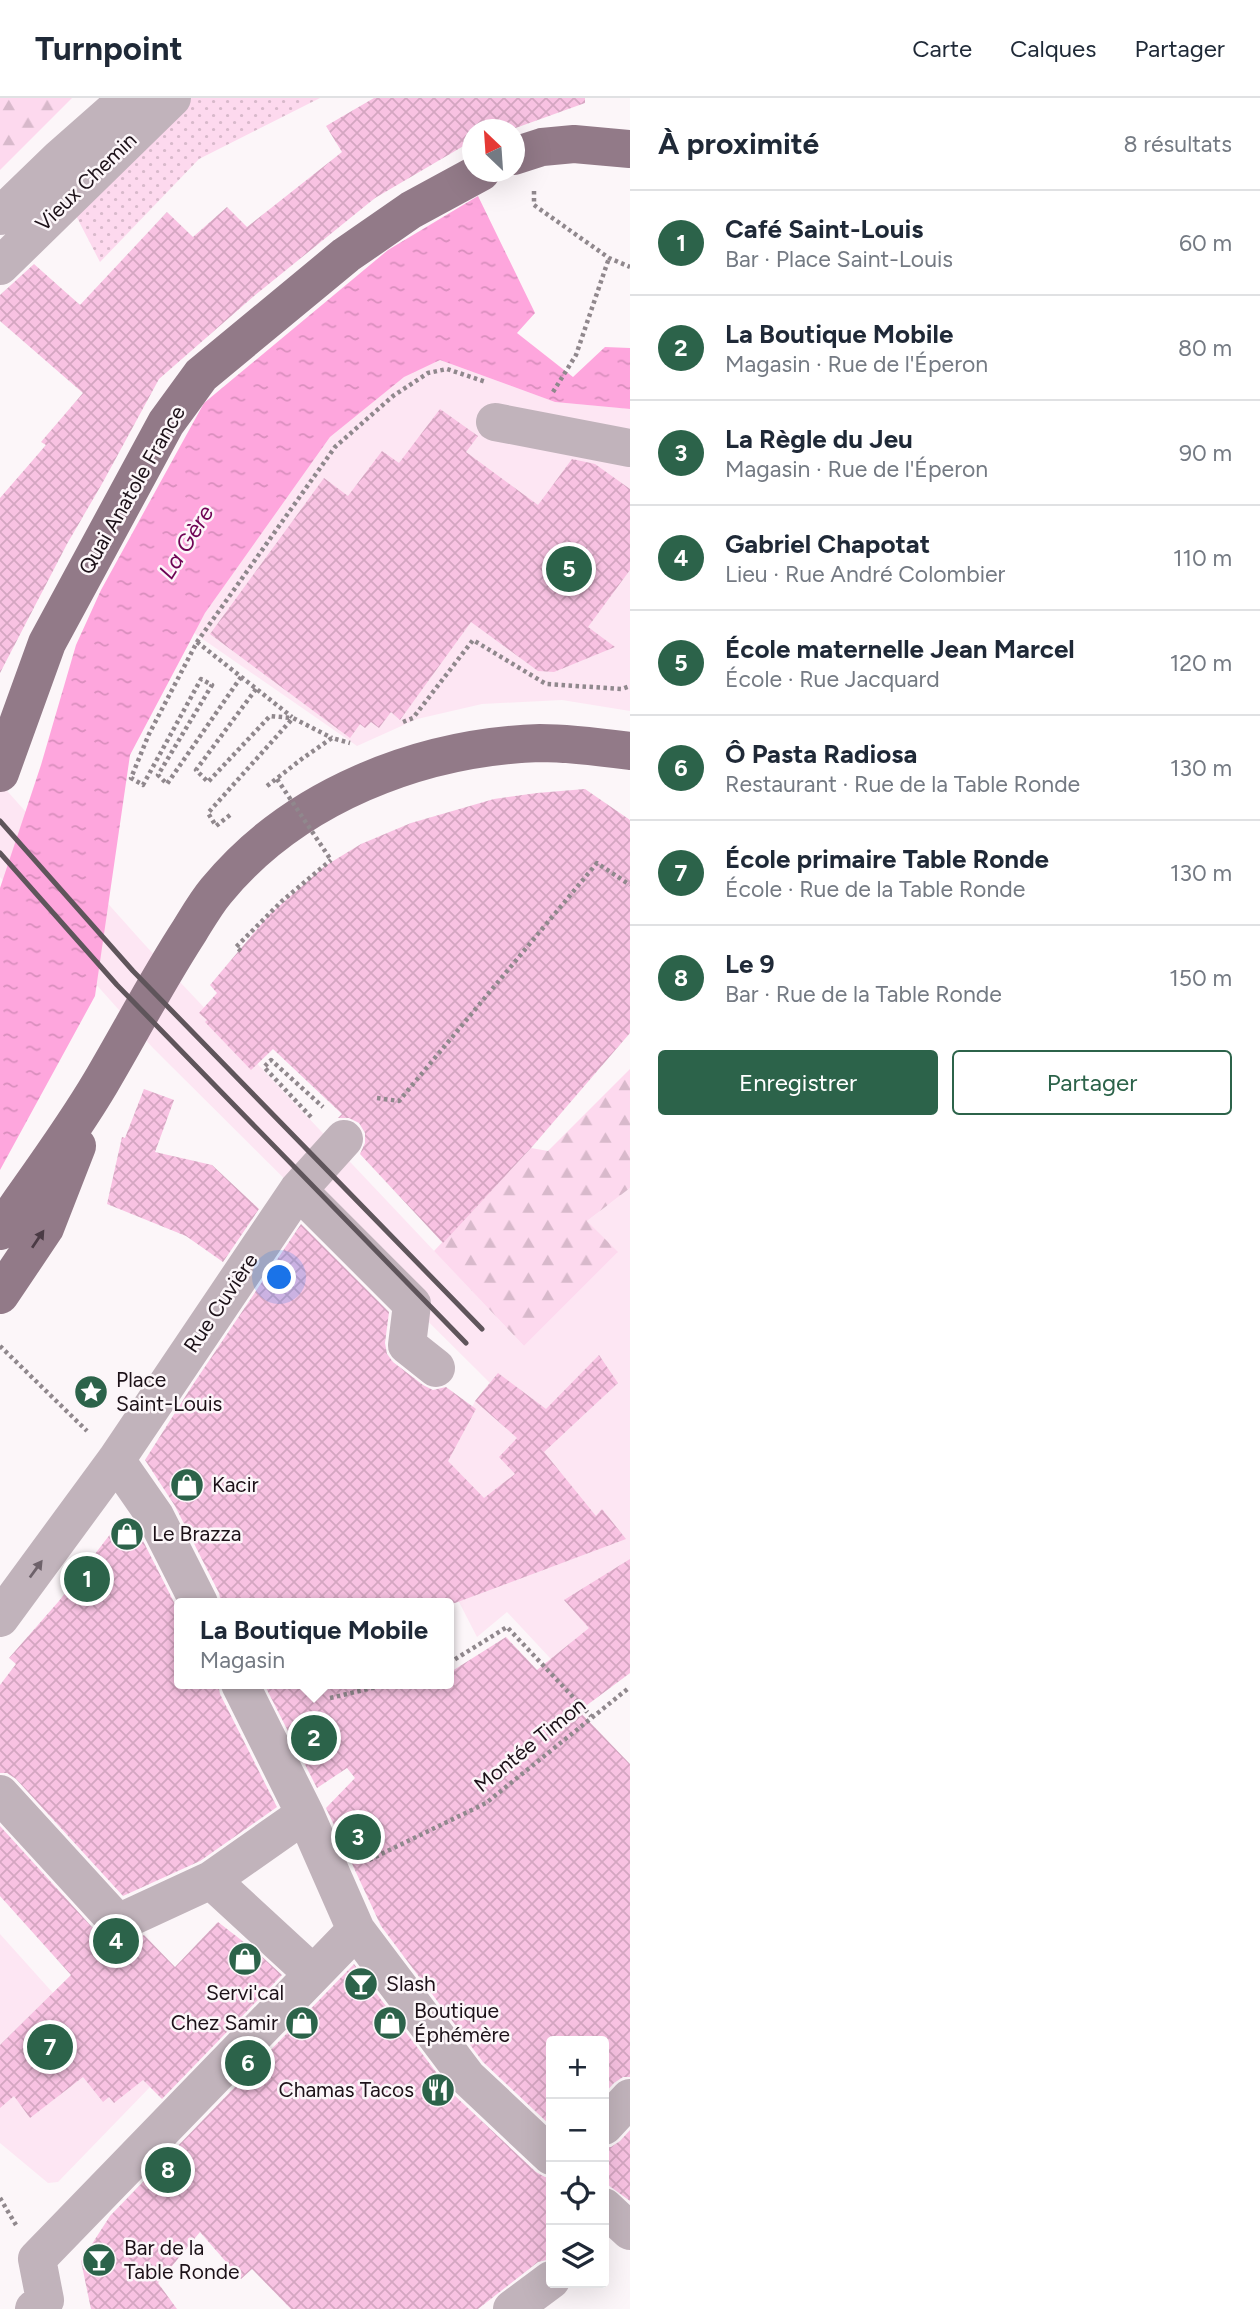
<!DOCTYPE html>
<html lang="fr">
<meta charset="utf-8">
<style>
body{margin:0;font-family:Figtree,sans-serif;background:#f2f2f3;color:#1f2937}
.controls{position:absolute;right:21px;bottom:21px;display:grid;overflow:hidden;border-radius:7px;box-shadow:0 7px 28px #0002}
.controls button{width:63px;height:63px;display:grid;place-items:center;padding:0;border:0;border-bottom:2px solid #e0e1e3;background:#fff;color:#1f2937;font:35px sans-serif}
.compass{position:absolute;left:462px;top:21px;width:63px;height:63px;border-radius:50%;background:#fff;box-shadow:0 7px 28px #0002;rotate:335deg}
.you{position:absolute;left:280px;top:1180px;width:24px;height:24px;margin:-18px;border:5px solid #fff;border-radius:50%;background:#1a73e8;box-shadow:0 0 0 10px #1a73e833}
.badge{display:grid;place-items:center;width:46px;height:46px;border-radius:50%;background:#2c634a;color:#fff;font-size:23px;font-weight:700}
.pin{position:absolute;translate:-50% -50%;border:4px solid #fff;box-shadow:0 2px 7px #0006}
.popup{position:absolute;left:174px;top:1500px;width:280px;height:91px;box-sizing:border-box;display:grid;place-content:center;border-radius:7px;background:#fff;filter:drop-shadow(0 2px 5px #0005);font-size:23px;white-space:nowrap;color:#747a83}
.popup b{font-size:26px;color:#1f2937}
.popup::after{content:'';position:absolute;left:50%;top:100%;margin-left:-14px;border:14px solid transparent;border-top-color:#fff}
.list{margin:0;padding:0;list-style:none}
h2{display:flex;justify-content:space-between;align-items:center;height:91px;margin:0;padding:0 28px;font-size:30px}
h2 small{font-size:23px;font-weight:400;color:#747a83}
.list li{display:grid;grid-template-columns:46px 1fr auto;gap:21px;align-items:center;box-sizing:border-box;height:105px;padding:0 28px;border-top:2px solid #e0e1e3}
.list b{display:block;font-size:26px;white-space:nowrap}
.list p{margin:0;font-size:23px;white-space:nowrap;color:#747a83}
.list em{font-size:23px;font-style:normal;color:#747a83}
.actions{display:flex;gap:14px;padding:21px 28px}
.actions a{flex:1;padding:16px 0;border:2px solid #2c634a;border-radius:7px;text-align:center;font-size:24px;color:#2c634a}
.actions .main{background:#2c634a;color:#fff}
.icon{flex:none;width:38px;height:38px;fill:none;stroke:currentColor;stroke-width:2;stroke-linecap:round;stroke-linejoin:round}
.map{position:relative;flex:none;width:630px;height:2211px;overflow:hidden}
header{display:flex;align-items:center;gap:42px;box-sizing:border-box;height:98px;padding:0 35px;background:#fff;border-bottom:2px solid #e0e1e3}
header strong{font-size:33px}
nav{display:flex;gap:38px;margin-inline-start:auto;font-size:24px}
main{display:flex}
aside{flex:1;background:#fff}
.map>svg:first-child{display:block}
.built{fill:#fde6f3}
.grass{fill:url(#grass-dots)}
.forest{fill:url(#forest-firs)}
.water{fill:url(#water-ripples)}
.building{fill:url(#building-cross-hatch)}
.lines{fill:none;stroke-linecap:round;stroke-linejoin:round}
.path{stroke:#90888d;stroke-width:4.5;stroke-dasharray:3.5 3.5;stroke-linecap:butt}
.minor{stroke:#c1b3bb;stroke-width:38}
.major{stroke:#927a88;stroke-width:38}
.rail{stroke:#5f555b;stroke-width:5}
.path-bridge{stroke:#90888d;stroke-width:4.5;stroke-dasharray:3.5 3.5;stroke-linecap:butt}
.oneway{fill:#4b3b45}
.oneway2{fill:#6e626a}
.labels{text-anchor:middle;stroke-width:5;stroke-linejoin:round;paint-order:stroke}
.street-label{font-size:21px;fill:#1c1118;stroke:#fcf6f9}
.poi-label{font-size:21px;fill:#1c1118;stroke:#fcf6f9;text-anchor:start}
.water-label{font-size:23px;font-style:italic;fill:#6e0354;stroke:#fcf6f9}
</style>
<header>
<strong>Turnpoint</strong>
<nav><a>Carte</a><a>Calques</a><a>Partager</a></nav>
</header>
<main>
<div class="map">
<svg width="630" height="2211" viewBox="0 0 630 2211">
<defs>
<pattern id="grass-dots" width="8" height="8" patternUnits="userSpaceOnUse" patternTransform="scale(1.75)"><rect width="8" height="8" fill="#fdd9ee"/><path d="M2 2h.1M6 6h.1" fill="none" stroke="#d8b9cb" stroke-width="1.8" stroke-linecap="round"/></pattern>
<pattern id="forest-firs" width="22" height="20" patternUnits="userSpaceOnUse" patternTransform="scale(1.75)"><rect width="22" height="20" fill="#fdd9ee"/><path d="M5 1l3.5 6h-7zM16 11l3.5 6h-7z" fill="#d8b9cb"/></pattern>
<pattern id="water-ripples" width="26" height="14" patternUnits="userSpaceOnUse" patternTransform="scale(1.75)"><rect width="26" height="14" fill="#fea6dd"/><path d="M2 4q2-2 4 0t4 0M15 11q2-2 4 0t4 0" fill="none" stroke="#d98ebd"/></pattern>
<pattern id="building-cross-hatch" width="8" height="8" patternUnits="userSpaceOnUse" patternTransform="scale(1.75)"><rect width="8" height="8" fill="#f8c2e2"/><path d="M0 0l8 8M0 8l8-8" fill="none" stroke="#d4a6c1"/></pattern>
</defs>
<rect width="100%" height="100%" fill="#fcf6f9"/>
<!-- built -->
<path class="built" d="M440 262 555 304 630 311V613L562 602 482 606 417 621 357 648 194 535 205 515 330 339 404 278Z
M0 685 145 847 524 1248 617 1155 587 1123 630 1090V1575L591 1604 507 1514 477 1539 423 1434 443 1371 475 1303 490 1285 153 950 0 779Z
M0 1836 53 1895 78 1871 94 1932 150 1989 58 2084 48 2085 0 2045Z"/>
<!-- grass -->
<path class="grass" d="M190 0H320L199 61 100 164 73 112Z"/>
<!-- forest -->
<path class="forest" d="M0 0H72L0 72Z
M630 971V1090L587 1123 618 1154 524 1248 434 1153 531 1050 548 1053Z"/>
<!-- water -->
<path class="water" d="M478 98 535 215 517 235 573 279 605 249 630 250V311L555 304 440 262 404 279 330 339 205 515 130 657 95 898 0 1072V790L41 667 76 547 101 492 204 305 388 152Z"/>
<!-- building -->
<path class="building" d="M374 0H585V5L510 32H472V43L375 100 254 198 159 281 103 384 67 446 0 575V400L46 347 41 344 83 295 0 223V197L34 166 80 207 167 114 193 139 227 109 247 129 342 54 326 28Z
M440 311 478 338 466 354 538 407 572 361 595 366 630 391V472L588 529 615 549 554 574 538 573 471 524 400 622 391 614 379 630 371 624 365 630 360 626 350 640 210 536 324 380 348 398 382 353 399 365Z
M585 691 630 722V935L531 1050 443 1145 360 1056 365 1045V1035L359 1025 349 1020H338L342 1016 273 951 251 972 205 924 207 922 199 915 217 895 210 887 270 816 325 768 361 746 411 725 494 701 537 695Z
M144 991 174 1002 155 1054 212 1067 259 1111 223 1164 186 1138 107 1106 122 1039 125 1040Z
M301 1126 389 1214 385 1245 387 1256 393 1264 423 1287 433 1292 446 1289 476 1311 448 1363 484 1400 515 1376 499 1359 517 1340 475 1303 498 1275 546 1311 599 1257 618 1285 544 1354 596 1418 602 1411 626 1441 455 1505H221L219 1495 175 1408 145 1362 192 1288Z
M121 1422 132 1423 136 1429 179 1514V1586H218L220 1596 277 1709 200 1763 123 1798 16 1681 7 1675H0V1587L16 1566 9 1560 59 1503Z
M630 1461V1575L579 1613 630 1666V1979H623L614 1985 604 1996V1943H551V2028L483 1964 381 1828 326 1710 355 1680 347 1670 317 1690 264 1586H449V1575L506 1539 537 1572 589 1530 564 1502Z
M0 1728 102 1840 113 1846 127 1845 144 1837 175 1869 218 1824 258 1855 282 1877 162 2001 143 1982 114 2005 109 1999 103 2004 83 1979 30 2020 14 1998 0 2010V1947L71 1877 0 1798Z
M354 1866 452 1995 536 2074 545 2079H551V2161L538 2164 478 2211H291L252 2171 241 2181 200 2134 158 2185 177 2211H91L81 2163 110 2118Z
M630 2032V2103L604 2084V2049H611L620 2043Z"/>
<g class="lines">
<!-- path -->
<path class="path" d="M534 93V107L609 160 630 169
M553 294 576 257 609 160
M197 544 292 619
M241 579 167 686 158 677 212 587 201 581 143 687 131 680 149 636 197 544 335 349 393 298 428 275 447 271 486 284
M256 591 196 672 208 684 270 618 292 620
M403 624 413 620 473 542 546 586 622 591 630 588
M267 688 303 660 332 640 350 645
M230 717 216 728 208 715 293 620 332 640
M241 853 236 849 282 803 331 762
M377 1000 399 1003 597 765 630 787
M311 1019 264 969 271 962 323 1009
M0 1248 87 1333
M449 1565 507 1529 591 1618
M330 1600 389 1586
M369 1762 486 1705 630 1589
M0 2100 16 2127"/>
<!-- minor -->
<path class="minor" d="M0 118 60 60 128 0
M0 168 172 0
M495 324 630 350
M298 1092 412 1206 407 1247 436 1270
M116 1362 155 1418 199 1505
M0 1520 116 1362 298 1092 344 1041
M240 1586 305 1716 356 1832 467 1979 551 2058
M0 1696 118 1825 211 1782 305 1716
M211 1782 312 1875
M604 2028 630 2000
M604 2109 630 2133
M34 2211 45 2202 37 2161 356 1832
M512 2211 551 2182"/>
<!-- major -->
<path class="major" d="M514 58 542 49 574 46 630 51
M0 675 47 545 166 325 201 277 346 157 411 112 481 74
M0 1133C34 1084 71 1035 101 984 131 933 158 881 190 832 198 819 206 805 216 793 294 698 420 649 540 645 570 645 600 649 630 653
M0 1197 45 1130 77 1048"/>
<!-- rail -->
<path class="rail" d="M0 723 133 873 482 1231
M0 755 117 887 466 1245"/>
<!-- path-bridge -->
<path class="path-bridge" d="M277 681 331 762"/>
</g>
<!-- one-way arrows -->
<defs><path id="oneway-solid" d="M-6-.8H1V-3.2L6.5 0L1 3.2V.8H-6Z" transform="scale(1.75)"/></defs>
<use class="oneway" href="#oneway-solid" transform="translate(38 1141) rotate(-56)"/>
<use class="oneway2" href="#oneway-solid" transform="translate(36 1471) rotate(-54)"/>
<!-- icons -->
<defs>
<g id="sight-disc" transform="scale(1.75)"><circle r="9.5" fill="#2c634a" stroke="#fcf6f9"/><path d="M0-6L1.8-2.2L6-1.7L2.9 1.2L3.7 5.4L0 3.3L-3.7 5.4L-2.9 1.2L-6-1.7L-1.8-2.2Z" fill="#fff"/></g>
<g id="shop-disc" transform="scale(1.75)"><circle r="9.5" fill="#2c634a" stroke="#fcf6f9"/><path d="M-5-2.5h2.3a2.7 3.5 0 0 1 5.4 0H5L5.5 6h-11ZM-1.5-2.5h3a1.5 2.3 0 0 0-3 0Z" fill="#fff"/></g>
<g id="bar-disc" transform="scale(1.75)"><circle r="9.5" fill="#2c634a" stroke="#fcf6f9"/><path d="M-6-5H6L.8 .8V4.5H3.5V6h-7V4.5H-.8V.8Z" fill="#fff"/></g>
<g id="restaurant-disc" transform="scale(1.75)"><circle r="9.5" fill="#2c634a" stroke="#fcf6f9"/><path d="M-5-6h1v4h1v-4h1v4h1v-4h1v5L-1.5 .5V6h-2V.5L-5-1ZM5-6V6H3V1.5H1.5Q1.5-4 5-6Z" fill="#fff"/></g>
</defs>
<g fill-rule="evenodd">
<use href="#sight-disc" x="91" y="1294"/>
<use href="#shop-disc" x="187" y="1387"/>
<use href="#shop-disc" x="127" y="1436"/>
<use href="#shop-disc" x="245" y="1861"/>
<use href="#bar-disc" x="361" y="1886"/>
<use href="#shop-disc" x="302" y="1925"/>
<use href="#shop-disc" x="390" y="1925"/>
<use href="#restaurant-disc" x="438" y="1992"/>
<use href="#bar-disc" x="99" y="2162"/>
</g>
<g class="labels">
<!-- street labels -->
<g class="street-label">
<text transform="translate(86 84) rotate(-44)" y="7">Vieux Chemin</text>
<text transform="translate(132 392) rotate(-60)" y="7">Quai Anatole France</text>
<text transform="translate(221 1205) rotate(-56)" y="7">Rue Cuvière</text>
<text transform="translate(530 1647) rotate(-39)" y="7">Montée Timon</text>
</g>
<!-- poi labels -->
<g class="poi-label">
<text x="116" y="1289">Place<tspan x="116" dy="24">Saint-Louis</tspan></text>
<text x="212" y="1394">Kacir</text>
<text x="152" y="1443">Le Brazza</text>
<text x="386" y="1893">Slash</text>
<text x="245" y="1902" text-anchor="middle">Servi'cal</text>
<text x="414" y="1920">Boutique<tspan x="414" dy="24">Éphémère</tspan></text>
<text x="278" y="1932" text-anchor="end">Chez Samir</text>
<text x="414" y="1999" text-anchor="end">Chamas Tacos</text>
<text x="124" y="2157">Bar de la<tspan x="124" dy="24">Table Ronde</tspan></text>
</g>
<!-- water labels -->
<g class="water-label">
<text transform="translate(186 444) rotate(-58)" y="8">La Gère</text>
</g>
</g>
</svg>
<div class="controls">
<button>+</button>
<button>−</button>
<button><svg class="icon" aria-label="locate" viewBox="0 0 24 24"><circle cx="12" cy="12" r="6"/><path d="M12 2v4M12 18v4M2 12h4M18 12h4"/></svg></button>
<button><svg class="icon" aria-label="layers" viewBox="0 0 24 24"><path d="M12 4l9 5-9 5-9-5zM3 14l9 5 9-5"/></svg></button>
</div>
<svg class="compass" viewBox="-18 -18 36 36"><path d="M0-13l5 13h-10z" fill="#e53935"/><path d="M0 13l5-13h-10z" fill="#747a83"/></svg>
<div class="you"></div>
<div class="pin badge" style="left:87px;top:1481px">1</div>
<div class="pin badge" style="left:314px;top:1640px">2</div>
<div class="popup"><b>La Boutique Mobile</b>Magasin</div>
<div class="pin badge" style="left:358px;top:1739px">3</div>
<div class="pin badge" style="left:116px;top:1843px">4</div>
<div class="pin badge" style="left:569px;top:471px">5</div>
<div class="pin badge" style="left:248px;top:1965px">6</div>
<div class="pin badge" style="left:50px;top:1949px">7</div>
<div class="pin badge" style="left:168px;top:2072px">8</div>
</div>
<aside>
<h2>À proximité<small>8 résultats</small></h2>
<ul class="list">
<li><span class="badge">1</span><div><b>Café Saint-Louis</b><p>Bar · Place Saint-Louis</p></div><em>60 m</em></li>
<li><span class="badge">2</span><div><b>La Boutique Mobile</b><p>Magasin · Rue de l'Éperon</p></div><em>80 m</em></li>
<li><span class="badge">3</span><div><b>La Règle du Jeu</b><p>Magasin · Rue de l'Éperon</p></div><em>90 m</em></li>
<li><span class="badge">4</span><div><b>Gabriel Chapotat</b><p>Lieu · Rue André Colombier</p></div><em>110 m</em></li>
<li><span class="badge">5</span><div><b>École maternelle Jean Marcel</b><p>École · Rue Jacquard</p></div><em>120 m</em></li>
<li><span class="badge">6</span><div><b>Ô Pasta Radiosa</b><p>Restaurant · Rue de la Table Ronde</p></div><em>130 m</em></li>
<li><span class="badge">7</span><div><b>École primaire Table Ronde</b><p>École · Rue de la Table Ronde</p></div><em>130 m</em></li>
<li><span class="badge">8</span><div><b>Le 9</b><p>Bar · Rue de la Table Ronde</p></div><em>150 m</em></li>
</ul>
<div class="actions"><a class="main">Enregistrer</a><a>Partager</a></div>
</aside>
</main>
